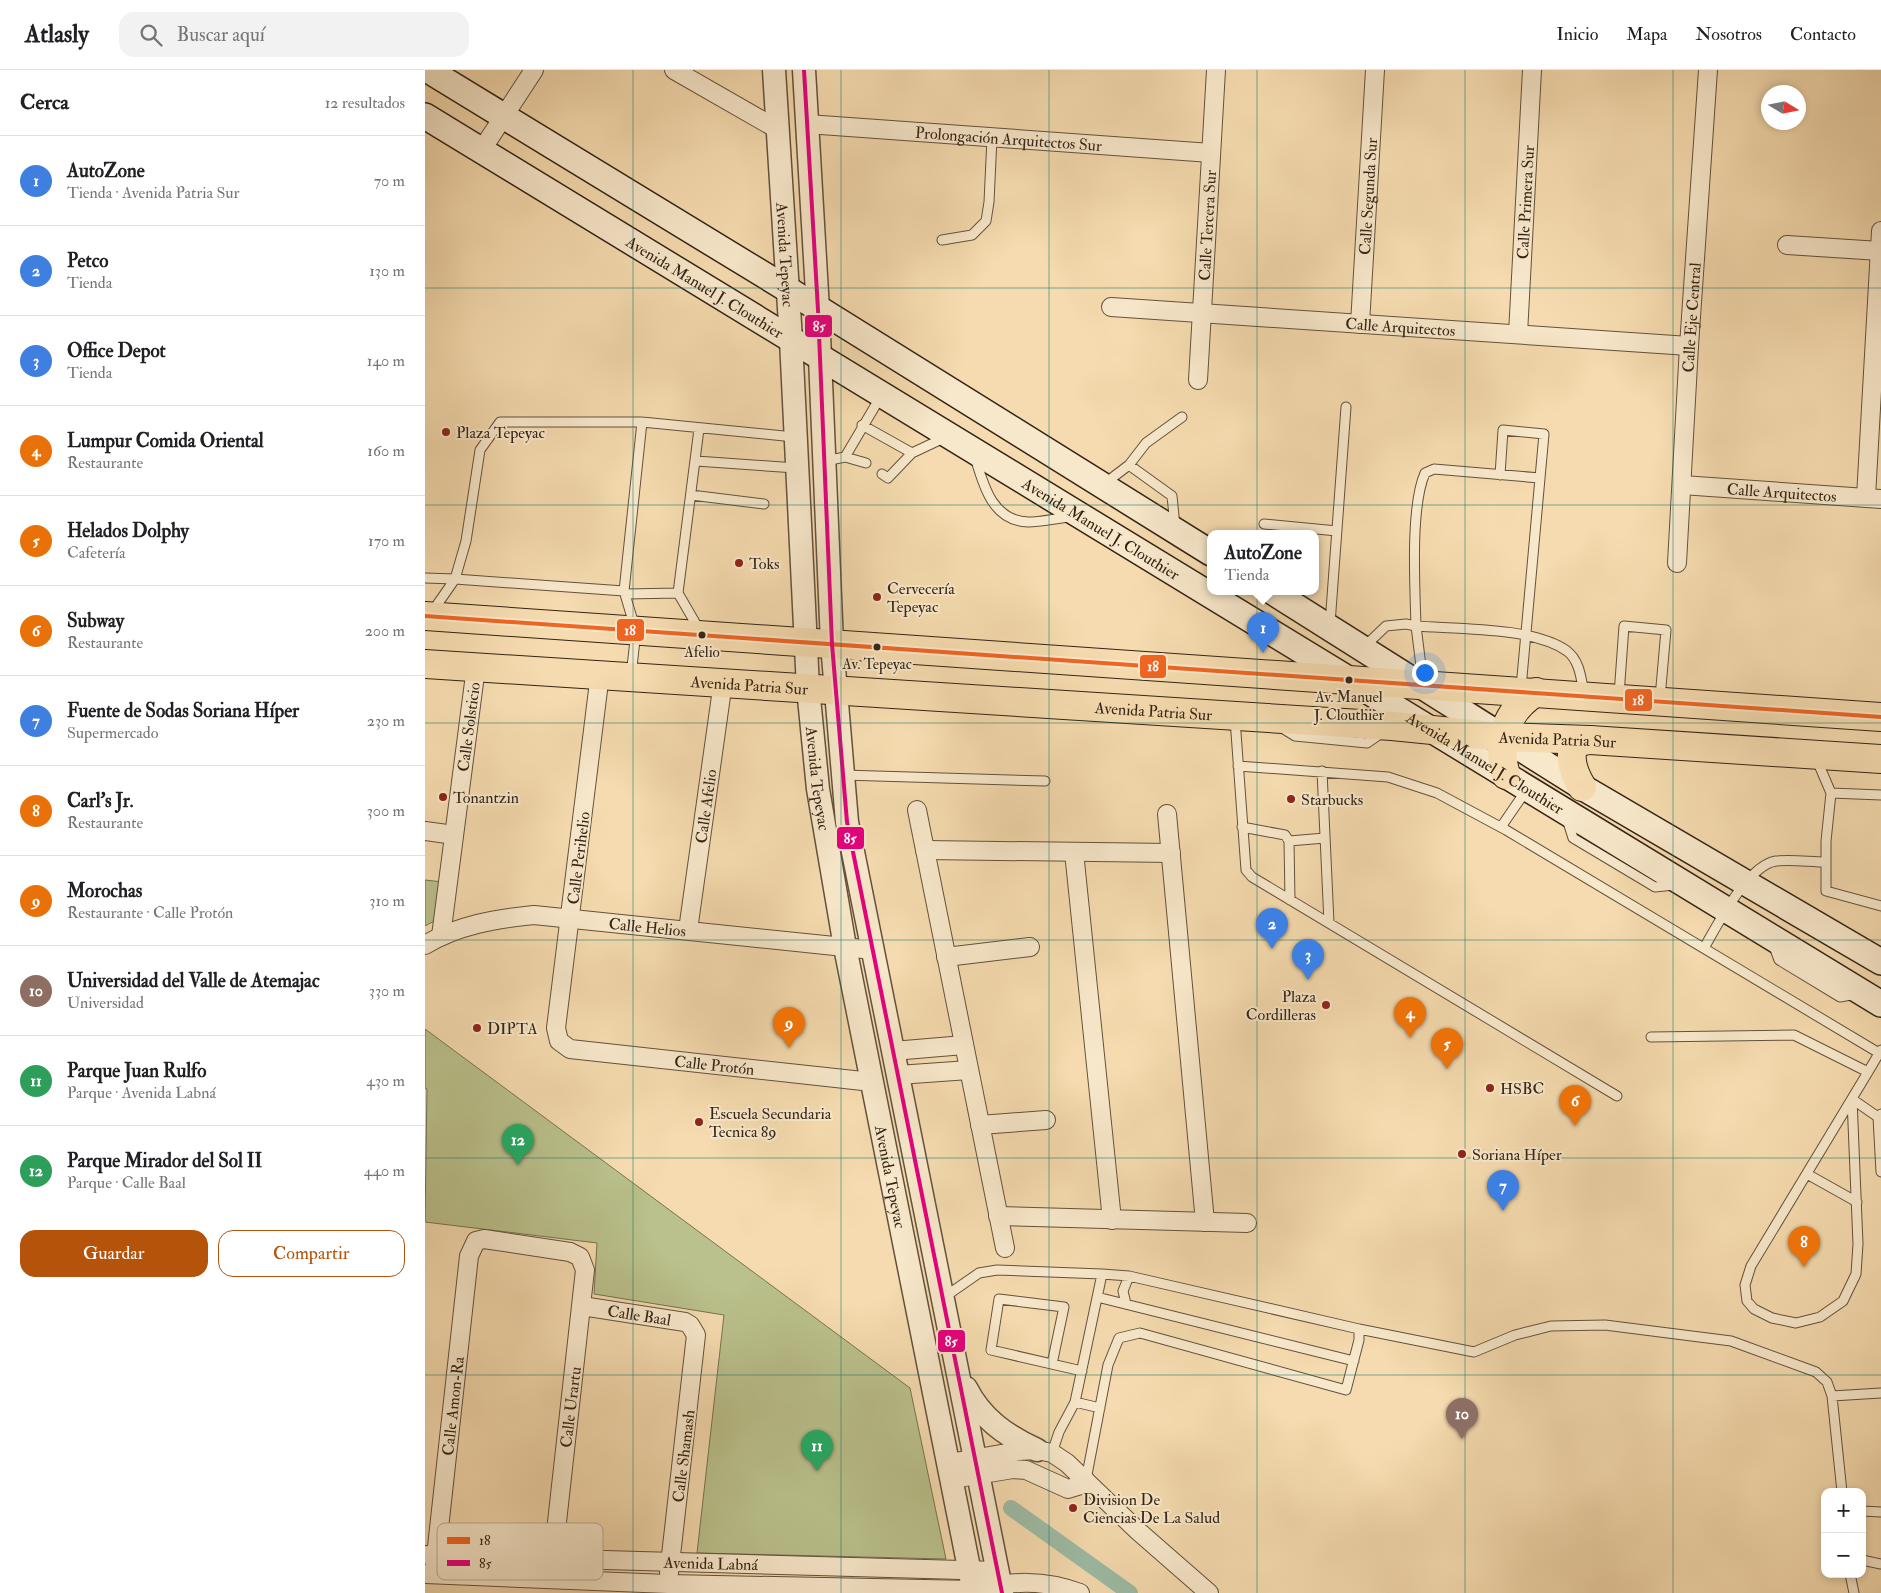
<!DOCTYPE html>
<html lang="es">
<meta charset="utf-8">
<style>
body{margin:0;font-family:"IM FELL Double Pica",serif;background:#f2f2f2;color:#202124}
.controls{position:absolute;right:15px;bottom:15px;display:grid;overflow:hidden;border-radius:10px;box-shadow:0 2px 8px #0003}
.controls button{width:45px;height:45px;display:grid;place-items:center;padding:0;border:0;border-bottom:1px solid #e0e0e0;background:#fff;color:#202124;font:25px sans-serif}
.compass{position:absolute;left:1336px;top:15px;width:45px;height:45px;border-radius:50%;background:#fff;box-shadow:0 2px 8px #0003;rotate:100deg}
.you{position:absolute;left:999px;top:602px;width:18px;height:18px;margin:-12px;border:4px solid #fff;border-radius:50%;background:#1a73e8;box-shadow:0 0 0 8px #1a73e833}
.badge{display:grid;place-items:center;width:32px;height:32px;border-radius:50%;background:#b45309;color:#fff;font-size:16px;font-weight:700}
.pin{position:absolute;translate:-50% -41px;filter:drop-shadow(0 1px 2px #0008)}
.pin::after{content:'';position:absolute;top:26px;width:18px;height:15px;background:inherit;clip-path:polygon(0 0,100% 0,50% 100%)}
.popup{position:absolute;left:782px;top:460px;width:112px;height:65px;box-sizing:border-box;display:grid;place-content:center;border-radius:10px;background:#fff;filter:drop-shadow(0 1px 4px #0005);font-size:16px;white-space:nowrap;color:#757577}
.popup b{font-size:19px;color:#202124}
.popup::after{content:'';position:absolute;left:50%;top:100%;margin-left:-10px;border:10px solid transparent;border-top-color:#fff}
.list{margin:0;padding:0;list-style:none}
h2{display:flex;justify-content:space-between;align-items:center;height:65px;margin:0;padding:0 20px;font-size:21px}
h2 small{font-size:16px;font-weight:400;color:#757577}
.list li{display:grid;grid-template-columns:32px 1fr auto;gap:15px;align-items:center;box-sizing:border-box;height:90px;padding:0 20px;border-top:1px solid #e0e0e0}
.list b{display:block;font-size:19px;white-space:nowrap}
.list p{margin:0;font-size:16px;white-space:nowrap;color:#757577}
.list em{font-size:16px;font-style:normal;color:#757577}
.actions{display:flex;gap:10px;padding:15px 20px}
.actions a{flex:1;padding:11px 0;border:1px solid #b45309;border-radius:15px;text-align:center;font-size:18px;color:#b45309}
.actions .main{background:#b45309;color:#fff}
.icon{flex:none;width:28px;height:28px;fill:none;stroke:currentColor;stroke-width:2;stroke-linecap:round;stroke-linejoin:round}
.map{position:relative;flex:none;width:1456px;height:1523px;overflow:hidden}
header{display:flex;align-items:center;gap:30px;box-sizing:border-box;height:70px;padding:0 25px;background:#fff;border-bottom:1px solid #e0e0e0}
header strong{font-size:24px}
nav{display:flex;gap:28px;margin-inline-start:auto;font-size:18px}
.search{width:350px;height:45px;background:#f2f2f2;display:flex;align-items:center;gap:12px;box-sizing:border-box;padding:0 18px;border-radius:15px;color:#757577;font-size:19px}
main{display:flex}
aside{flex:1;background:#fff}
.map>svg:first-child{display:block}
.green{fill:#bac18c;stroke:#777250}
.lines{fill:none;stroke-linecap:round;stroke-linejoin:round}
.canal{stroke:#9dbca6;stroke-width:16}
.service-casing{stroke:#64513c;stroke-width:11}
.minor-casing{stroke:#64513c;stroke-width:20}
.tertiary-casing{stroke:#64513c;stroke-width:25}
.secondary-casing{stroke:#342315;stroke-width:28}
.primary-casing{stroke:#342315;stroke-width:30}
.service{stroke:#f8e8cb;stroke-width:9}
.minor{stroke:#f8e8cb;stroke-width:18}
.tertiary{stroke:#f8e8cb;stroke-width:22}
.secondary{stroke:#f8e8cb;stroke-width:25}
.primary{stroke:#f5dbaf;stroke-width:28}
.bus-1-casing{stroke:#f8e8cb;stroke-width:8}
.bus-2-casing{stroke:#f8e8cb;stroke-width:8}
.bus-1{stroke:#f26522;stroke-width:4}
.bus-2{stroke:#e5007d;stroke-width:4}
.grid{fill:none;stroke:#0f766e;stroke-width:1;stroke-opacity:0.55}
.poi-dot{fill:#8f2418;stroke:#f8e8cb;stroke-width:2}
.bus-dot{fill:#342315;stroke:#f8e8cb;stroke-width:2}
.labels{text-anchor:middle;stroke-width:4;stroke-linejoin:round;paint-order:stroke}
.bus-label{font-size:15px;fill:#342315;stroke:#f8e8cb}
.street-label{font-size:16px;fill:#342315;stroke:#f8e8cb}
.poi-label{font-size:16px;fill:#342315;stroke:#f8e8cb;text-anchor:start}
.key{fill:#f8e8cb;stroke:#bdad94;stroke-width:1}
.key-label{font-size:14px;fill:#342315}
.line-badge{stroke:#f8e8cb;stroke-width:2}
.badge-label{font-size:14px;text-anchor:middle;font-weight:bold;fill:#fff}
</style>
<header>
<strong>Atlasly</strong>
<div class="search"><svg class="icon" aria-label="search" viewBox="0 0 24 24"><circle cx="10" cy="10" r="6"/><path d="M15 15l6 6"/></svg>Buscar aquí</div>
<nav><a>Inicio</a><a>Mapa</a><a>Nosotros</a><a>Contacto</a></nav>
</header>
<main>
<aside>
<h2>Cerca<small>12 resultados</small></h2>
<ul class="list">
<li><span class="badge" style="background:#3f7fe0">1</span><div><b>AutoZone</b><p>Tienda · Avenida Patria Sur</p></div><em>70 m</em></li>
<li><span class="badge" style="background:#3f7fe0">2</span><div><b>Petco</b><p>Tienda</p></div><em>130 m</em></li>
<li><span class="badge" style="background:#3f7fe0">3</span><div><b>Office Depot</b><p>Tienda</p></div><em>140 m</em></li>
<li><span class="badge" style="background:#e8710a">4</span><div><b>Lumpur Comida Oriental</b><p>Restaurante</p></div><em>160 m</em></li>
<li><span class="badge" style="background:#e8710a">5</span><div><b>Helados Dolphy</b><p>Cafetería</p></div><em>170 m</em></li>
<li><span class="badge" style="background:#e8710a">6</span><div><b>Subway</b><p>Restaurante</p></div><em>200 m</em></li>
<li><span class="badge" style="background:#3f7fe0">7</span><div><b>Fuente de Sodas Soriana Híper</b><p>Supermercado</p></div><em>230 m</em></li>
<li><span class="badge" style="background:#e8710a">8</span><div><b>Carl's Jr.</b><p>Restaurante</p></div><em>300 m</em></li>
<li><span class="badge" style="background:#e8710a">9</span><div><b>Morochas</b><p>Restaurante · Calle Protón</p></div><em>310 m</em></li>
<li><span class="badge" style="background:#8d6e63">10</span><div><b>Universidad del Valle de Atemajac</b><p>Universidad</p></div><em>330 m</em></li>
<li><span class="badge" style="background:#2e9e5b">11</span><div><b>Parque Juan Rulfo</b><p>Parque · Avenida Labná</p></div><em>430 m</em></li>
<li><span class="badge" style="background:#2e9e5b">12</span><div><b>Parque Mirador del Sol II</b><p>Parque · Calle Baal</p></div><em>440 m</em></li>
</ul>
<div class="actions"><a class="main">Guardar</a><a>Compartir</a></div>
</aside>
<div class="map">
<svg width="1456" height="1523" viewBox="0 0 1456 1523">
<rect width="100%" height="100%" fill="#f5dbaf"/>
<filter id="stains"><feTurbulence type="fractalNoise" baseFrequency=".004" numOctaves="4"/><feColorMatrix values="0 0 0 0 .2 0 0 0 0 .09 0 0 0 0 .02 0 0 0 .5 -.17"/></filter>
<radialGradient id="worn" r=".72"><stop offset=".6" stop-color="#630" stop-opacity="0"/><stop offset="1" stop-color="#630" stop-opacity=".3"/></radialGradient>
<!-- green -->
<path class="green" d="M0 810 18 812 13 849 0 856Z
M0 959 485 1318 521 1489 272 1483 299 1245 169 1224 172 1173 0 1152 2 1019 0 1018Z"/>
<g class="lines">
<!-- canal -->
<path class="canal" d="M586 1438 705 1523"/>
<!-- service casing -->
<g class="service-casing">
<path id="service" d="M517 170 547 165 561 151 564 132 567 68
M437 355 487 383 521 367
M274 359 253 523 275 561
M420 387 441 393
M550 387C558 414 567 451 603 452 617 452 632 448 646 447
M271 391 371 398
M400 391 420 387 456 326
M704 395 721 373 757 347
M457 404 463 408 487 383
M1075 405 1078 360 1119 364 1096 618
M1115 408 1009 399 1000 403C985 437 990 518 991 556 1032 559 1109 557 1142 581 1155 591 1156 609 1159 623
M679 414 704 395 747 426 750 456
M266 425 339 434
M839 454 912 461
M0 508 30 509 41 471 55 380 75 352H217L369 367
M199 521 217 352
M201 524 253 523
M7 542 30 509 199 521 211 561 206 606
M905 554 921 337
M939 577 961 556 981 554 991 556 998 612
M1194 625 1199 556 1241 560 1235 628
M810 649 821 800 827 807 1192 1026
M857 658 870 666 942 673 958 662
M813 696 963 707 1012 723 1081 760 1454 983
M897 701 904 853
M418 705 620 711
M1406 723 1456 725
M1142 749 1148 768 1230 817 1249 815
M817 757 860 765 864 771 865 830
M1076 757 1102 719
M864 771 900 768
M1401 792V821L1456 836
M1348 874 1354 890 1415 927 1431 924
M1279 878C1293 854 1323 795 1351 791 1367 789 1385 792 1401 792V771L1406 723 1391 688
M1226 967 1369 965 1443 1002 1456 980
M1443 1002 1326 1196 1320 1215 1322 1231 1329 1239 1347 1248 1371 1253 1395 1247 1418 1231 1431 1204 1433 1174 1427 1029 1453 1047
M1456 1044 1453 1047 1456 1102
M1382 1104 1432 1132
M672 1227 929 1291
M518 1228 554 1203 572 1200 677 1204
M701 1234 698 1221 704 1206
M934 1259 1049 1282 1090 1265 1126 1256 1180 1255 1306 1271 1391 1302 1402 1312 1407 1326 1417 1422
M627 1294 639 1237 574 1229 566 1280 657 1301
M1407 1326 1456 1323
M650 1332 675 1338
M627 1383 634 1362 650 1332 677 1204 704 1206 934 1259V1270L921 1320 715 1263 694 1268 683 1295 661 1410
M1437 1441 1456 1442
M1437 1490 1456 1494
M1425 1504 1429 1523"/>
</g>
<!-- minor casing -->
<g class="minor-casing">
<g id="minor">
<path d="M249 0 352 59"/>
<path id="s1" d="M382 54 786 83"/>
<path d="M56 81 109 0"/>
<path d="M1362 175 1455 181"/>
<path id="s2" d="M686 237 1264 276"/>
<path id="s3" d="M935 254 950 0"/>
<path id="s4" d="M1093 264 1107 0"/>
<path id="s5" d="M773 310 791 0"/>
<path id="s6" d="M1257 415 1456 429"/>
<path d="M1441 427 1456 161"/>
<path id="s7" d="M1252 493 1264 276 1283 0"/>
<path id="s8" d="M175 604 131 958 134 971 145 979 447 1012"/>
<path d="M492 740 580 1178"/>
<path d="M742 744 780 1152"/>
<path d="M0 761 29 765"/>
<path d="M500 780 746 783"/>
<path d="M649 782 687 1150"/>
<path id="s9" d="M263 860 298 612"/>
<path id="s10" d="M16 866 51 597"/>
<path id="s11" d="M0 875C33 855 70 849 109 845L448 880"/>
<path d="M521 887 605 877"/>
<path d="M468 981 539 975"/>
<path d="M473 1005 544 1000"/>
<path d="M555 1055 621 1050"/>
<path d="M573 1146 822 1153"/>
<path id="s12" d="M157 1236 260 1252 265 1255 271 1265 244 1503"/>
<path d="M524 1393 593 1381 612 1380 627 1383 642 1393 713 1461 784 1523"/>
<path d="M527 1409 588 1399 601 1400 643 1419 656 1415 661 1411"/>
<path id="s13" d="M1 1485 573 1501"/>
<path d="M0 1504 243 1514 549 1520C585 1511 619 1509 655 1523"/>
<path id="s14" d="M9 1504 44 1186 51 1171 59 1169 145 1182 155 1187 160 1200 128 1488"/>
</g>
</g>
<!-- tertiary casing -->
<g class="tertiary-casing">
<g id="tertiary">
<path id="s15" d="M349 0 366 270 383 618 393 719 420 877 549 1523"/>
<path d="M379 0 393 240 407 574 422 752 577 1523"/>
<path d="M541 1318C556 1348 581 1366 612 1380"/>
</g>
</g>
<!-- secondary casing -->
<g class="secondary-casing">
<g id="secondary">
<path d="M3 0 362 219 786 483"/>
<path id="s16" d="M0 46 1456 934"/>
<path d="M848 522 1157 717 1456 892"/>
</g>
</g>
<!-- primary casing -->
<g class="primary-casing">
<g id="primary">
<path d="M0 546 1456 647"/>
<path id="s17" d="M0 594 967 656 1078 667 1165 670 1456 689"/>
<path d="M1081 705C1071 671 1081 641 1111 622"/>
<path d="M1157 717C1148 702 1136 672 1165 670"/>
</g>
</g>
<!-- service -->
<use href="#service" class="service"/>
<!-- minor -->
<use href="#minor" class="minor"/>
<!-- tertiary -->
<use href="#tertiary" class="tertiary"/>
<!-- secondary -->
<use href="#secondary" class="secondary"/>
<!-- primary -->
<use href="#primary" class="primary"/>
<!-- bus-1 casing -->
<g class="bus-1-casing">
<path id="bus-1" d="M0 546 1456 647"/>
</g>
<!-- bus-2 casing -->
<g class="bus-2-casing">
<path id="bus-2" d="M379 0 393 240 407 574 422 752 577 1523"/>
</g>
<!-- bus-1 -->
<use href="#bus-1" class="bus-1"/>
<!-- bus-2 -->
<use href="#bus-2" class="bus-2"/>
</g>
<!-- grid -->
<path class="grid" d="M208 0V1523M416 0V1523M624 0V1523M832 0V1523M1040 0V1523M1248 0V1523M0 218H1456M0 435H1456M0 653H1456M0 870H1456M0 1088H1456M0 1305H1456"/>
<!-- markers -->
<g class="poi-dot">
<circle cx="21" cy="362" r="5"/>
<circle cx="314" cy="493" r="5"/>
<circle cx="452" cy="527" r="5"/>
<circle cx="18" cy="727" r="5"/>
<circle cx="866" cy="729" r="5"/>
<circle cx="901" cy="935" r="5"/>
<circle cx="52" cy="958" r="5"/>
<circle cx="1065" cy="1018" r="5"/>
<circle cx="274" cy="1052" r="5"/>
<circle cx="1037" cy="1084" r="5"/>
<circle cx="648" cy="1438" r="5"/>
</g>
<g class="bus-dot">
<circle cx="277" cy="565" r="4.5"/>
<circle cx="452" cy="577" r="4.5"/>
<circle cx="924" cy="610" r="4.5"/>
</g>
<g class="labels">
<!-- bus labels -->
<g class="bus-label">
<text x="277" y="587">Afelio</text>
<text x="452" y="599">Av. Tepeyac</text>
<text x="924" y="632">Av. Manuel<tspan x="924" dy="18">J. Clouthier</tspan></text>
</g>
<!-- street labels -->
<g class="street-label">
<text dy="6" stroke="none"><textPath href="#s1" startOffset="202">Prolongación Arquitectos Sur</textPath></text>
<text dy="6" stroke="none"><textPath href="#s3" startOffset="128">Calle Segunda Sur</textPath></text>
<text dy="6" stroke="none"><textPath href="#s4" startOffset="132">Calle Primera Sur</textPath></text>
<text dy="6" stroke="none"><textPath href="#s5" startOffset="155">Calle Tercera Sur</textPath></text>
<text dy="6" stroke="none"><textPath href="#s15" startOffset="185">Avenida Tepeyac</textPath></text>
<text dy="6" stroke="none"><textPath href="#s16" startOffset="328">Avenida Manuel J. Clouthier</textPath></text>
<text dy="6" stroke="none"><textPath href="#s7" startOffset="246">Calle Eje Central</textPath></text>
<text dy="6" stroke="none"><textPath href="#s2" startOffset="290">Calle Arquitectos</textPath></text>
<text dy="6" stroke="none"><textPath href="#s6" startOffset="100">Calle Arquitectos</textPath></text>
<text dy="6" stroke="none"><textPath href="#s16" startOffset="792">Avenida Manuel J. Clouthier</textPath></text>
<text dy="6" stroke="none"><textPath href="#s17" startOffset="325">Avenida Patria Sur</textPath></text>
<text dy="6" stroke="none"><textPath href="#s17" startOffset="730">Avenida Patria Sur</textPath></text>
<text dy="6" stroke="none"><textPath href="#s10" startOffset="211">Calle Solsticio</textPath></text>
<text dy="6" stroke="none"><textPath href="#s17" startOffset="1135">Avenida Patria Sur</textPath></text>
<text dy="6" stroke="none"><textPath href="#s16" startOffset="1242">Avenida Manuel J. Clouthier</textPath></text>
<text dy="6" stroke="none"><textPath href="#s15" startOffset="710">Avenida Tepeyac</textPath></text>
<text dy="6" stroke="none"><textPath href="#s9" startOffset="125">Calle Afelio</textPath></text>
<text transform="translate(153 788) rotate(-83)" y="6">Calle Perihelio</text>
<text dy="6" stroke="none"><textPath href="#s11" startOffset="228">Calle Helios</textPath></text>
<text dy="6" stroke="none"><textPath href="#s8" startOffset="529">Calle Protón</textPath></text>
<text dy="6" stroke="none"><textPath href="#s15" startOffset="1115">Avenida Tepeyac</textPath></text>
<text dy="6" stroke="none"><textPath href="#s12" startOffset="58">Calle Baal</textPath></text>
<text dy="6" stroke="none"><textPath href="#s14" startOffset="169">Calle Amon-Ra</textPath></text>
<text transform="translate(145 1337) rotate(-83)" y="6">Calle Urartu</text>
<text transform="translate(258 1386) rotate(-83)" y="6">Calle Shamash</text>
<text dy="6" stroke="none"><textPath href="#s13" startOffset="285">Avenida Labná</textPath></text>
</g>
<!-- poi labels -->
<g class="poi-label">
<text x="31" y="368">Plaza Tepeyac</text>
<text x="324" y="499">Toks</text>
<text x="462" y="524">Cervecería<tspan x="462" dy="18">Tepeyac</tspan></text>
<text x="28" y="733">Tonantzin</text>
<text x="876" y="735">Starbucks</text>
<text x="891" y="932" text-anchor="end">Plaza<tspan x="891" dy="18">Cordilleras</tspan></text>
<text x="62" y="964">DIPTA</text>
<text x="1075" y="1024">HSBC</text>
<text x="284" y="1049">Escuela Secundaria<tspan x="284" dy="18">Tecnica 89</tspan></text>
<text x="1047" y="1090">Soriana Híper</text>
<text x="658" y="1435">Division De<tspan x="658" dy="18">Ciencias De La Salud</tspan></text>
</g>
</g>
<!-- legend -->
<rect x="12" y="1453" width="166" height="57" rx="8" class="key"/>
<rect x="22" y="1467" width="23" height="7" fill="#f26522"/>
<rect x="22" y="1490" width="23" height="6" fill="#e5007d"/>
<g class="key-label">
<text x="54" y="1475">18</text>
<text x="54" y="1498">85</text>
</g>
<g class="line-badge">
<rect x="379" y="244" width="29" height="24" rx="5" fill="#e5007d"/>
<rect x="191" y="548" width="29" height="24" rx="5" fill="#f26522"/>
<rect x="714" y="584" width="28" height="25" rx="5" fill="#f26522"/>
<rect x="1199" y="618" width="29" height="24" rx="5" fill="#f26522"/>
<rect x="411" y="756" width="29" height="24" rx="5" fill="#e5007d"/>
<rect x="512" y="1259" width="29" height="24" rx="5" fill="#e5007d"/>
</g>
<g class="badge-label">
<text x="394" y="261">85</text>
<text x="205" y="565">18</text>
<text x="728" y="601">18</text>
<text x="1213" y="635">18</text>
<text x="425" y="773">85</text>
<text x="526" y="1276">85</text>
</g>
<rect width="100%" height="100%" filter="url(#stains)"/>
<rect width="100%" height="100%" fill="url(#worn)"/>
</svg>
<div class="controls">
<button>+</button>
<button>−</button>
</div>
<svg class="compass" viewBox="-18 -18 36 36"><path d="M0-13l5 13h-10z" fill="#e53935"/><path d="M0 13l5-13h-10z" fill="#757577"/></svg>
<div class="you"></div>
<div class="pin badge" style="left:838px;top:583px;background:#3f7fe0">1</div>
<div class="popup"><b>AutoZone</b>Tienda</div>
<div class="pin badge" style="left:847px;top:879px;background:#3f7fe0">2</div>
<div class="pin badge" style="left:883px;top:910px;background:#3f7fe0">3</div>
<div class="pin badge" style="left:985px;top:968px;background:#e8710a">4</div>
<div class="pin badge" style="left:1022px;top:999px;background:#e8710a">5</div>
<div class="pin badge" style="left:1150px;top:1056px;background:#e8710a">6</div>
<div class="pin badge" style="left:1078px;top:1141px;background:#3f7fe0">7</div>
<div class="pin badge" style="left:1379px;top:1197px;background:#e8710a">8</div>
<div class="pin badge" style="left:364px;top:978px;background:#e8710a">9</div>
<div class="pin badge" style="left:1037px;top:1369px;background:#8d6e63">10</div>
<div class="pin badge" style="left:392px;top:1401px;background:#2e9e5b">11</div>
<div class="pin badge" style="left:93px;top:1095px;background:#2e9e5b">12</div>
</div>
</main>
